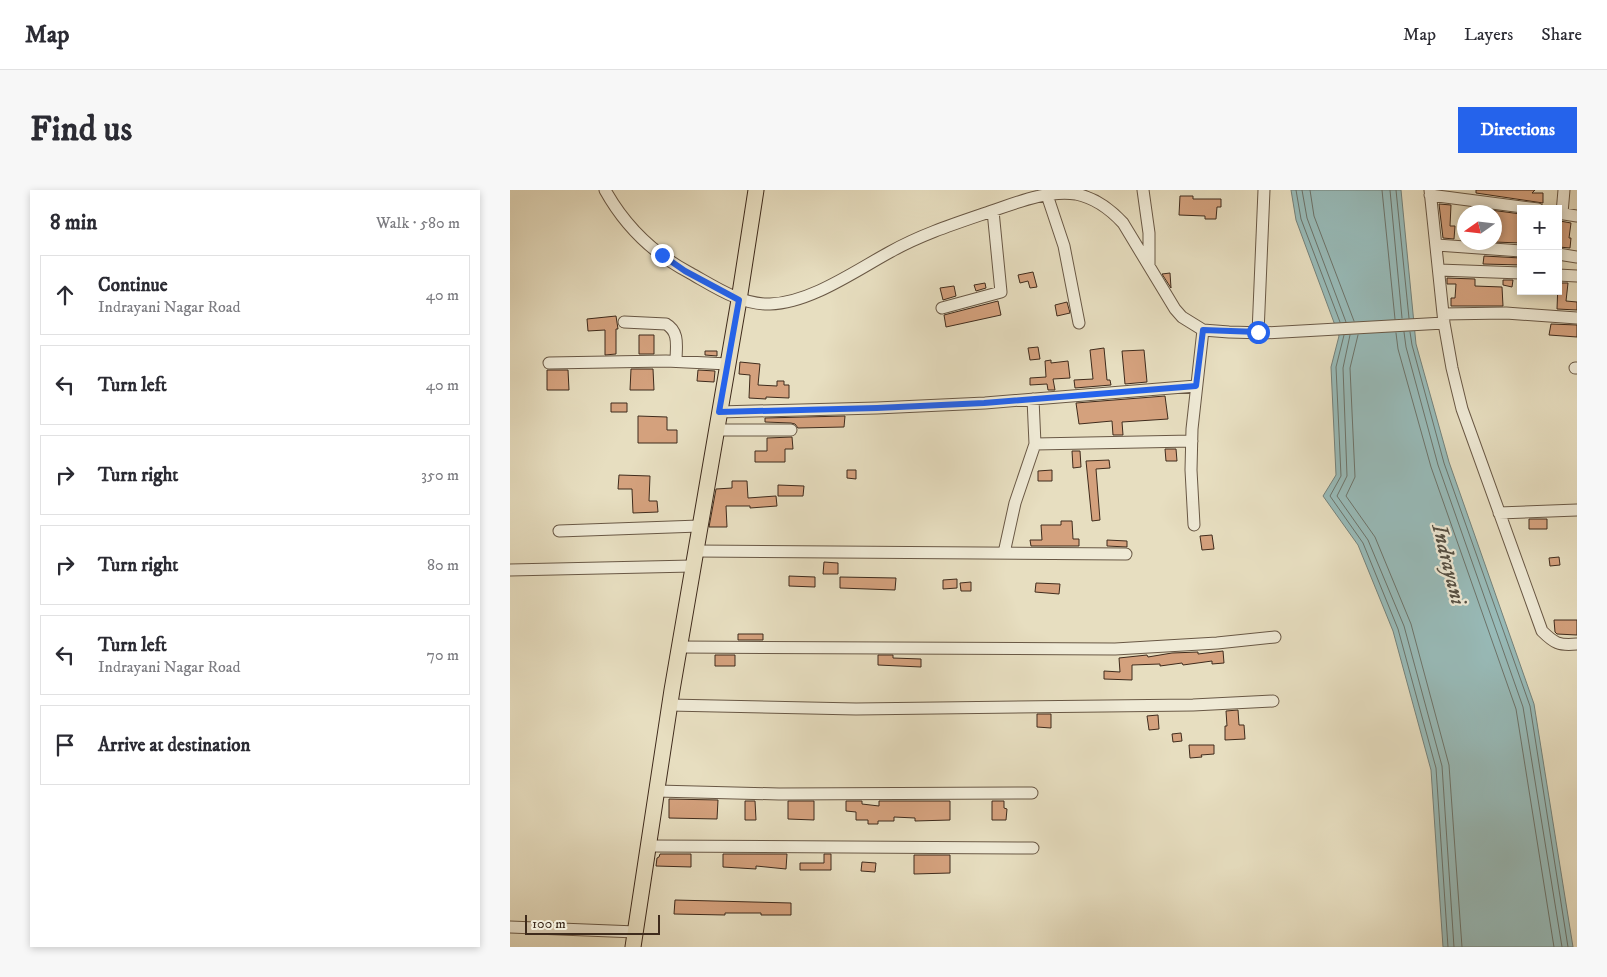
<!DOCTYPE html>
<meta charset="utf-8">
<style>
body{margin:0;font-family:"IM FELL DW Pica",serif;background:#f7f7f7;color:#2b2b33}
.controls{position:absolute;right:15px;top:15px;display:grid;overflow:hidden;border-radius:0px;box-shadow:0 2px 8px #0003}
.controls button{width:45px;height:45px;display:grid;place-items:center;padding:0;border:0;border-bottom:1px solid #e1e1e2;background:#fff;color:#2b2b33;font:25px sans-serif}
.compass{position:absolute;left:947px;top:15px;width:45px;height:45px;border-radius:50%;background:#fff;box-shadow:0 2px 8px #0003;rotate:256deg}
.scale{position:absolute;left:15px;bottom:12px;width:135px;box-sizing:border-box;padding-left:5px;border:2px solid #3f2b1c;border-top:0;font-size:14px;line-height:18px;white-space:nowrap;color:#3f2b1c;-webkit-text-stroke:4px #efead6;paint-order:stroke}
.stop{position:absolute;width:15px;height:15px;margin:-11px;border:4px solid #2563eb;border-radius:50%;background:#fff}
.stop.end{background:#2563eb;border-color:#fff;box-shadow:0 1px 5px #0008}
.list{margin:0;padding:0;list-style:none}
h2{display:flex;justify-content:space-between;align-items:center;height:65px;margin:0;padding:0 20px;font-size:21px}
h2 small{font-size:16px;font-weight:400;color:#7c7c81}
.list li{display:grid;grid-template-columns:32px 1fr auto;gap:15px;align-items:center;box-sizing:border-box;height:80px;margin:0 10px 10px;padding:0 10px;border:1px solid #e1e1e2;border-radius:0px}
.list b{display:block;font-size:19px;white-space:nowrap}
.list p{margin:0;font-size:16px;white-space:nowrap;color:#7c7c81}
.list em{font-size:16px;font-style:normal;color:#7c7c81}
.icon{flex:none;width:28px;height:28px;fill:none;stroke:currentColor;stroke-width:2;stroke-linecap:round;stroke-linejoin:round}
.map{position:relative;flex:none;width:1067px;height:757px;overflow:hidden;border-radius:0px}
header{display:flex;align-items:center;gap:30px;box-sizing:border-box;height:70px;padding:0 25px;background:#fff;border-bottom:1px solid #e1e1e2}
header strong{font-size:24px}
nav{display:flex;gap:28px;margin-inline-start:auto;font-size:18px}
.intro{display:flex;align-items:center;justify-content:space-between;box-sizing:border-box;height:120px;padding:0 30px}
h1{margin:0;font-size:35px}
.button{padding:12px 22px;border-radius:0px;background:#2563eb;color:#fff;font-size:18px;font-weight:700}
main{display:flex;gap:30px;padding:0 30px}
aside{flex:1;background:#fff;border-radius:0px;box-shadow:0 2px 8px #0003}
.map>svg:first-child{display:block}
.water{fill:#98bbb9;stroke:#74817a}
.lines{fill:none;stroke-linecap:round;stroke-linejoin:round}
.shore{stroke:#6c736a;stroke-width:1}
.building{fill:#d4a17d;stroke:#3f2b1c}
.minor-casing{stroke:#695845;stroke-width:13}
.major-casing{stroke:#3f2b1c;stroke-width:17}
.minor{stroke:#efead6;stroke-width:11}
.major{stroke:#e7dec0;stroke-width:15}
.route{stroke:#2563eb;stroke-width:6}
.labels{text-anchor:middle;stroke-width:4.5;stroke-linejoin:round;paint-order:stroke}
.water-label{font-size:22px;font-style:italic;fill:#554f43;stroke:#efead6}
</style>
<header>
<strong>Map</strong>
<nav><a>Map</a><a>Layers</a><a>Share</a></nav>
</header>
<div class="intro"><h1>Find us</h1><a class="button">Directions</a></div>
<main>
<aside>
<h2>8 min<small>Walk · 580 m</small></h2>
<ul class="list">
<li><svg class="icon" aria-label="ahead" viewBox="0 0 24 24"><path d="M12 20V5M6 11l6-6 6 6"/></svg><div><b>Continue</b><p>Indrayani Nagar Road</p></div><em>40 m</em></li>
<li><svg class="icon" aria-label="left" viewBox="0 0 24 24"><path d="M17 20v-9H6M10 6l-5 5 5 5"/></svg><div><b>Turn left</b></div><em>40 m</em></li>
<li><svg class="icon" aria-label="right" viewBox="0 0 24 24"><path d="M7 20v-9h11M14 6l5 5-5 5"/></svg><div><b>Turn right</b></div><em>350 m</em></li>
<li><svg class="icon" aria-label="right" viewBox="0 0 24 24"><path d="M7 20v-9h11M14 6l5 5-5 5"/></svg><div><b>Turn right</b></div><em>80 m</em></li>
<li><svg class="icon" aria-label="left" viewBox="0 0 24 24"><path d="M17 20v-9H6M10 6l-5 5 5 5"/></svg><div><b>Turn left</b><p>Indrayani Nagar Road</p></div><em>70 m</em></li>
<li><svg class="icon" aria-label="arrive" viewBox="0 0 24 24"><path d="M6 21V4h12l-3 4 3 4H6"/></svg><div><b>Arrive at destination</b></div></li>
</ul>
</aside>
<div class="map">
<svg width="1067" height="757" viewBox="0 0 1067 757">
<rect width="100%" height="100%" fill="#e7dec0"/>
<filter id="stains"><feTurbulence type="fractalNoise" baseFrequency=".004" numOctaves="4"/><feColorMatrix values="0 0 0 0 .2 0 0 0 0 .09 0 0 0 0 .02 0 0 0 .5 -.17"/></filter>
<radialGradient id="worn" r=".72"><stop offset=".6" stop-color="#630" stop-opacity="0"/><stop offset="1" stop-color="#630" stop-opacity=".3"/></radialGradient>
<!-- water -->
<path class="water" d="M781 0H891L906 154 939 272 1024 514 1063 757H933L921 580 883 441 848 355 813 306 826 285 821 177 829 146 786 30Z"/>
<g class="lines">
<!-- shore -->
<path class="shore" d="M786 0 791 29 830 132
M792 0 797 28 836 132
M800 0 804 26 844 131
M872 0 885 129
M880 0 892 128
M886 0 899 128
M894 142 896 157 928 275 1013 517 1052 757
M900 142 902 155 934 273 1020 516 1058 757
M886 143 888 159 921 277 1006 519 1044 757
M834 145 826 177 831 286 820 306 853 353 888 439 926 578 938 757
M840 145 833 178 837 286 827 306 858 350 894 436 932 576 944 757
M848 145 840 178 845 287 836 306 865 347 901 434 939 575 952 757"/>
</g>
<!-- building -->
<path class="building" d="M966 0H1025L1022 3H1033V13L966 3Z
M670 6H683V9H711V17H707L706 29H695V26L669 25Z
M929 14 941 15 940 36H945L944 49 933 48Z
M965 18 1011 24V53L984 52V22H964Z
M1050 31 1061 33 1059 48H1061L1060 58 1049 57 1051 45 1048 43Z
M974 66 1011 68V75L973 74Z
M523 82 527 97 520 98 518 91 510 93 508 85Z
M660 83 661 98 652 84Z
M937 88 965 89V96L992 97 993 116H941V108H945L946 94H937Z
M993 90H1003L1002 97 993 95Z
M475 93 476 98 466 101 464 95Z
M1048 93H1058L1056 111 1067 112V120L1047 119Z
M444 96 446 106 433 110 430 98Z
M488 111 491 125 436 137 434 125Z
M557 112 560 123 547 126 545 115Z
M106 126 108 139H106V164L95 165V140L78 141 77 129Z
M1041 134 1067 135V147L1039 145Z
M129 145H144V164H129Z
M528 157 530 169 520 170 518 158Z
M594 158 597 190H600L601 195 565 198 564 190 583 189 580 160Z
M634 160 637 192 615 194 612 161Z
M195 161H207V166L195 165Z
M541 170V173L558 171 560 188 543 189 545 200H538L537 194 520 195V188L536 187 535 171Z
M230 172 250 174 248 195 267 196V191H274V195H279V208L256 207V209L239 208 240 185 229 184Z
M121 179H143L144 200H120Z
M37 180H58L59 200H37Z
M188 180 205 181 204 192 187 191Z
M655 206 658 229 612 232 613 245H603L602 231 569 234 566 213Z
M101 213H117V222H101Z
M128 226 157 227V240H167V253H128Z
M335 226 334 237 288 238 285 234 281 233 255 232V228Z
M282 247 283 259H275V272H245V261H257V248Z
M655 259H666L667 271H656Z
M562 261H570L571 277 563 278Z
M599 270 600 278 586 279 590 330 582 331 576 271Z
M337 280H346V289L337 288Z
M542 280V291H528V281Z
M109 285 140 286 139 311H147L148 322 123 323 122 299H108Z
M222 291H237L238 308 266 306 267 316 240 318V316H216L217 337H199L206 299 222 298Z
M268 295 294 296 293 306H268Z
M1019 329H1037V339H1019Z
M551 331H562L563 349H569V356H521L520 350H532L531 335H551Z
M702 345 704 359 692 360 690 346Z
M597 350 617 351V357L597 356Z
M1049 367 1050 375 1040 376 1039 368Z
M314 372 328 373V384H313Z
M279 386 305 387V397L279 396Z
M330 387 386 388 385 400 330 398Z
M447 389V398L433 399V390Z
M461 392V401H451L450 393Z
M526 393 550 394 549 404 525 402Z
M1044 430H1067V445L1047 444 1045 442Z
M228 444H253V450H228Z
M713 461 714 473 702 474V471L673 475 672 473 650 476V474L622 475V490L594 489V481L610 482 609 468 637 465 638 467 662 463 688 462V464Z
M205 465H225V476H205Z
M368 465H383V468L411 469V477L368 475Z
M728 520 729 535H734L735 549 715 550V536H717L716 521Z
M527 524H541V538L527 537Z
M648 525 649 539 639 540 637 526Z
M671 543 672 551 663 552 662 544Z
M679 555H704V564L691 565 692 567 680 568Z
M159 609 208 610 207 629 159 628Z
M235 611H245L246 630H235Z
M278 611H304V630L278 629Z
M336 611H352V614L369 616V611H440V630L405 631V628L384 627V631H368V634H358V630H346V622L336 621Z
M482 611H494V618L497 619 496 630H482Z
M150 664H181V677L146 676 147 668 149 667Z
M213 664H277L276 679 246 676V679L213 677Z
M314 664H321V680H290V673H314Z
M404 665H440V683L404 684Z
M352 672 366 673 365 682 351 681Z
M165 710 281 713V725H251V723H215V725L164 724Z"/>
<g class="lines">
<!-- minor casing -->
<g class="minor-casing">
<path id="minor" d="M95 0C115 36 144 64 180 83 205 97 231 115 260 114 300 113 345 81 380 62 412 44 447 33 482 21 508 12 538 0 566 4 586 8 600 19 613 33L665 119 672 127 693 140 719 142 755 143 934 133
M633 0 639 43V75
M920 0 934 133 942 178 952 219 1032 441C1044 453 1049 456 1067 454
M537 5 554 56 569 133
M920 5 1028 19
M1048 23 1067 26
M1052 23 1054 0
M927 55 1011 61
M1048 64 1067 67
M929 80 1011 83
M1048 85 1067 86
M432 118 491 102 483 21
M933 124 996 123 1067 128
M114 132 156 134C170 142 166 157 166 171
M748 143 754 0
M39 173 156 171 218 174
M1065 178H1067
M523 209 525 254 682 251
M209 222 367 218 475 213 686 196
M206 240H281
M989 323 1067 320
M684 335 681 280 682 239 693 140
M49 341 189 336
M185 361 616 364
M494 363 505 313 525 254
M0 380 182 376
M169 457 605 459 707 453 765 447
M159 515 346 519 683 515 763 511
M147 601 269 604 522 603
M139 656 523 658
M0 737 126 742"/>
</g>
<!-- major casing -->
<g class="major-casing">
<path id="major" d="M123 757 162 500 229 110 246 0"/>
</g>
<!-- minor -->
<use href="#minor" class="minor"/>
<!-- major -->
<use href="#major" class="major"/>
</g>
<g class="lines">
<!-- route -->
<path class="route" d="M152 65 175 81 229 110 209 222 367 218 474 213 686 196 693 140 748 142"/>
</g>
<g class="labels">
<!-- water labels -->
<g class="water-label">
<text transform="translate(940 374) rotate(76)" y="8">Indrayani</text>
</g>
</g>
<rect width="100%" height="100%" filter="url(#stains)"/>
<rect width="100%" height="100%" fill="url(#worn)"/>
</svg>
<div class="controls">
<button>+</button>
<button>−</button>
</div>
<svg class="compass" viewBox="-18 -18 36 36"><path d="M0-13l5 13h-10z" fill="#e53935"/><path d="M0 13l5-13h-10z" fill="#7c7c81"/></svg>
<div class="scale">100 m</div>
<div class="stop" style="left:748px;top:142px"></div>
<div class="stop end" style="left:152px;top:65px"></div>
</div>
</main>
